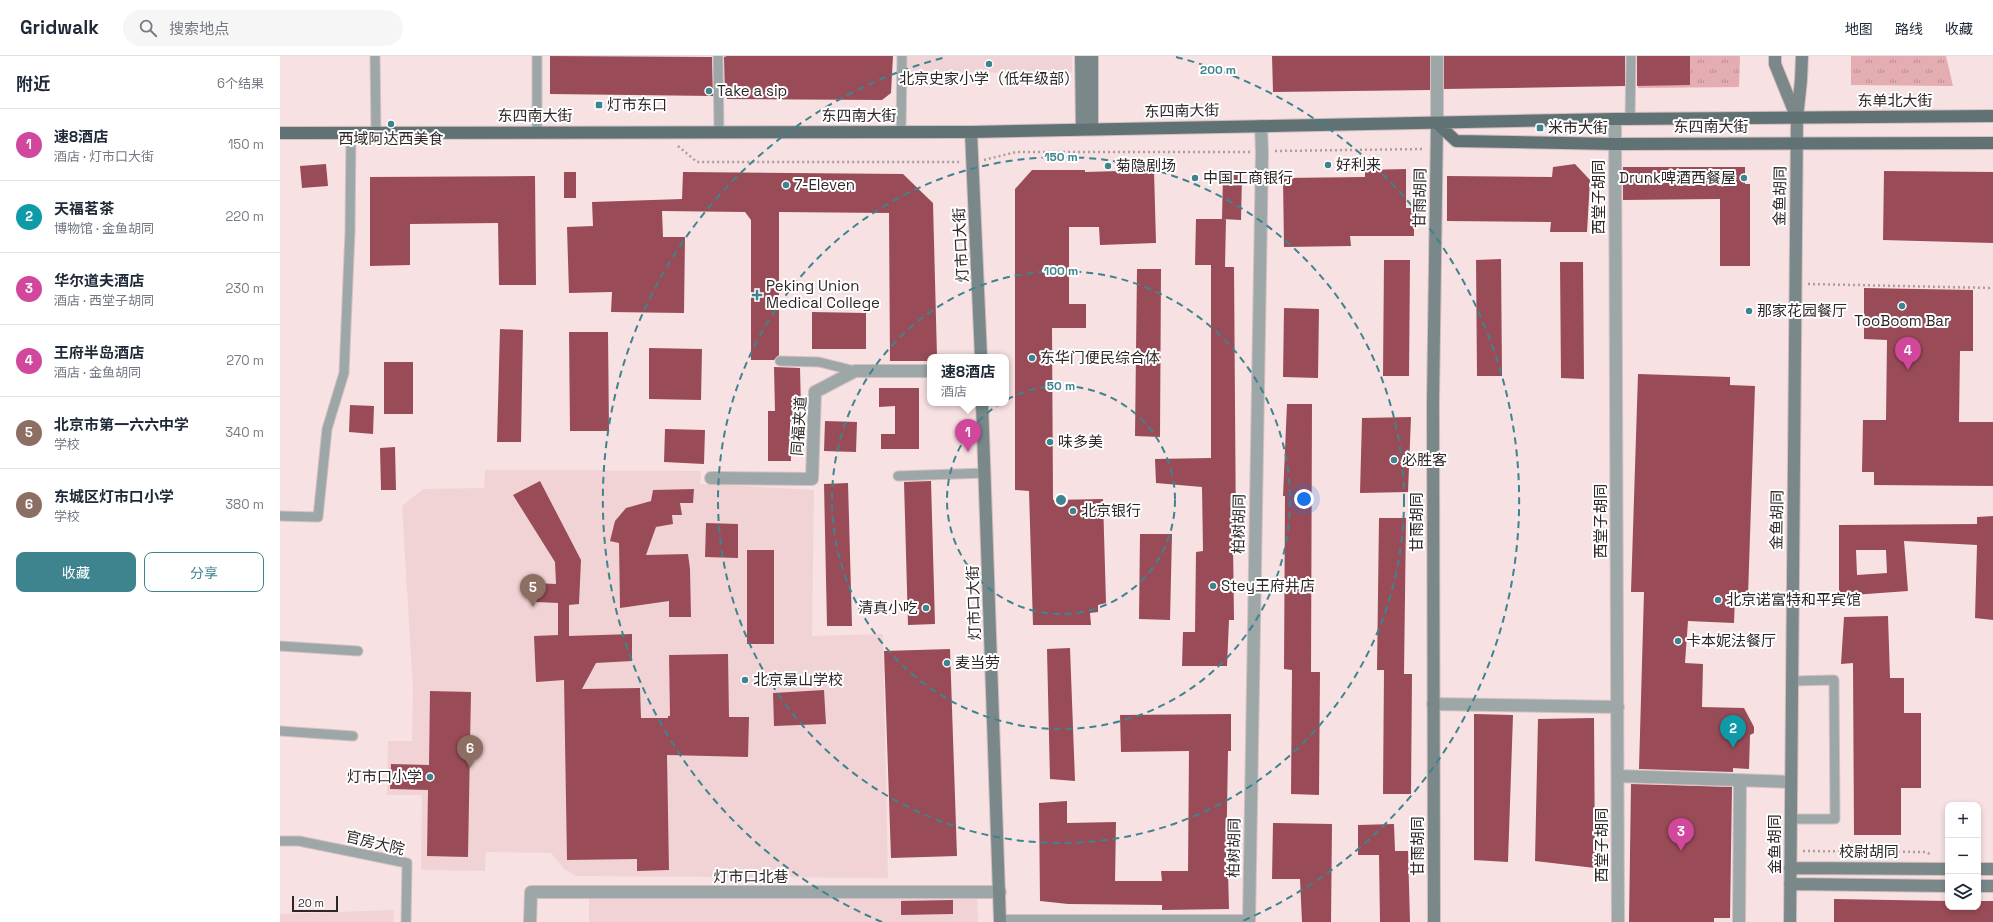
<!DOCTYPE html>
<html lang="zh">
<meta charset="utf-8">
<style>
body{margin:0;font-family:"Space Grotesk","Noto Sans SC",sans-serif;background:#f6f6f7;color:#1f2937}
.controls{position:absolute;right:12px;bottom:12px;display:grid;overflow:hidden;border-radius:8px;box-shadow:0 2px 6px #0003}
.controls button{width:36px;height:36px;display:grid;place-items:center;padding:0;border:0;border-bottom:1px solid #e0e1e3;background:#fff;color:#1f2937;font:20px sans-serif}
.scale{position:absolute;left:12px;bottom:10px;width:46px;box-sizing:border-box;padding-left:4px;border:2px solid #2e2627;border-top:0;font-size:11px;line-height:14px;white-space:nowrap;color:#2e2627;-webkit-text-stroke:3px #fff;paint-order:stroke}
.you{position:absolute;left:1024px;top:443px;width:14px;height:14px;margin:-10px;border:3px solid #fff;border-radius:50%;background:#1a73e8;box-shadow:0 0 0 6px #1a73e833}
.badge{display:grid;place-items:center;width:26px;height:26px;border-radius:50%;background:#3e848e;color:#fff;font-size:13px;font-weight:700}
.pin{position:absolute;translate:-50% -33px;filter:drop-shadow(0 1px 2px #0008)}
.pin::after{content:'';position:absolute;top:21px;width:14px;height:12px;background:inherit;clip-path:polygon(0 0,100% 0,50% 100%)}
.popup{position:absolute;left:647px;top:298px;width:82px;height:52px;box-sizing:border-box;display:grid;place-content:center;border-radius:8px;background:#fff;filter:drop-shadow(0 1px 3px #0005);font-size:13px;white-space:nowrap;color:#747a83}
.popup b{font-size:15px;color:#1f2937}
.popup::after{content:'';position:absolute;left:50%;top:100%;margin-left:-8px;border:8px solid transparent;border-top-color:#fff}
.list{margin:0;padding:0;list-style:none}
h2{display:flex;justify-content:space-between;align-items:center;height:52px;margin:0;padding:0 16px;font-size:17px}
h2 small{font-size:13px;font-weight:400;color:#747a83}
.list li{display:grid;grid-template-columns:26px 1fr auto;gap:12px;align-items:center;box-sizing:border-box;height:72px;padding:0 16px;border-top:1px solid #e0e1e3}
.list b{display:block;font-size:15px;white-space:nowrap}
.list p{margin:0;font-size:13px;white-space:nowrap;color:#747a83}
.list em{font-size:13px;font-style:normal;color:#747a83}
.actions{display:flex;gap:8px;padding:12px 16px}
.actions a{flex:1;padding:9px 0;border:1px solid #3e848e;border-radius:8px;text-align:center;font-size:14px;color:#3e848e}
.actions .main{background:#3e848e;color:#fff}
.icon{flex:none;width:22px;height:22px;fill:none;stroke:currentColor;stroke-width:2;stroke-linecap:round;stroke-linejoin:round}
.map{position:relative;flex:none;width:1713px;height:866px;overflow:hidden}
header{display:flex;align-items:center;gap:24px;box-sizing:border-box;height:56px;padding:0 20px;background:#fff;border-bottom:1px solid #e0e1e3}
header strong{font-size:19px}
nav{display:flex;gap:22px;margin-inline-start:auto;font-size:14px}
.search{width:280px;height:36px;background:#f6f6f7;display:flex;align-items:center;gap:10px;box-sizing:border-box;padding:0 14px;border-radius:22px;color:#747a83;font-size:15px}
main{display:flex}
aside{flex:1;background:#fff}
.map>svg:first-child{display:block}
.built{fill:#f1d3d5}
.park{fill:url(#park-tufts)}
.building{fill:#994c57;fill-rule:evenodd}
.lines{fill:none;stroke-linecap:round;stroke-linejoin:round}
.lane-casing{stroke:#d3bfc0;stroke-width:11}
.street-casing{stroke:#d3bfc0;stroke-width:14}
.secondary-casing{stroke:#d3bfc0;stroke-width:14}
.primary-casing{stroke:#d3bfc0;stroke-width:14}
.path{stroke:#ae9d9e;stroke-width:2.5;stroke-dasharray:2 3;stroke-linecap:butt}
.lane{stroke:#9da7a8;stroke-width:9}
.street{stroke:#9da7a8;stroke-width:12}
.secondary{stroke:#7a888a;stroke-width:12}
.primary{stroke:#607274;stroke-width:12}
.ring{fill:none;stroke:#3e848e;stroke-width:2;stroke-dasharray:7 5}
.poi-dot{fill:#3e848e;stroke:#fff;stroke-width:1.5}
.labels{text-anchor:middle;stroke-width:4;stroke-linejoin:round;paint-order:stroke}
.poi-label{font-size:15px;fill:#2e2627;stroke:#fff;text-anchor:start}
.street-label{font-size:15px;fill:#2e2627;stroke:#fff}
.centre{fill:#3e848e;stroke:#fff;stroke-width:2}
.ring-label{font-size:12px;text-anchor:middle;font-weight:bold;fill:#3e848e;stroke:#fff;stroke-width:4;stroke-linejoin:round;paint-order:stroke}
</style>
<header>
<strong>Gridwalk</strong>
<div class="search"><svg class="icon" aria-label="search" viewBox="0 0 24 24"><circle cx="10" cy="10" r="6"/><path d="M15 15l6 6"/></svg>搜索地点</div>
<nav><a>地图</a><a>路线</a><a>收藏</a></nav>
</header>
<main>
<aside>
<h2>附近<small>6个结果</small></h2>
<ul class="list">
<li><span class="badge" style="background:#d1479c">1</span><div><b>速8酒店</b><p>酒店 · 灯市口大街</p></div><em>150 m</em></li>
<li><span class="badge" style="background:#0f9aa8">2</span><div><b>天福茗茶</b><p>博物馆 · 金鱼胡同</p></div><em>220 m</em></li>
<li><span class="badge" style="background:#d1479c">3</span><div><b>华尔道夫酒店</b><p>酒店 · 西堂子胡同</p></div><em>230 m</em></li>
<li><span class="badge" style="background:#d1479c">4</span><div><b>王府半岛酒店</b><p>酒店 · 金鱼胡同</p></div><em>270 m</em></li>
<li><span class="badge" style="background:#8d6e63">5</span><div><b>北京市第一六六中学</b><p>学校</p></div><em>340 m</em></li>
<li><span class="badge" style="background:#8d6e63">6</span><div><b>东城区灯市口小学</b><p>学校</p></div><em>380 m</em></li>
</ul>
<div class="actions"><a class="main">收藏</a><a>分享</a></div>
</aside>
<div class="map">
<svg width="1713" height="866" viewBox="0 0 1713 866">
<defs>
<pattern id="park-tufts" width="24" height="20" patternUnits="userSpaceOnUse"><rect width="24" height="20" fill="#e4adb2"/><path d="M3 7l-1-3M5 7V3M7 7l1-3M15 17l-1-3M17 17v-4M19 17l1-3" fill="none" stroke="#b98d91"/></pattern>
</defs>
<rect width="100%" height="100%" fill="#f7e1e2"/>
<!-- built -->
<path class="built" d="M627 0H792V17L627 16Z
M205 414 421 415 420 428 534 434 532 580 603 578 608 822 296 820 284 813 271 797 206 796 205 815 141 814 142 739H107L108 685H132L133 632 122 450 143 433 204 432Z
M697 840 698 866H309V842Z
M114 854 113 866H0V858Z"/>
<!-- park -->
<path class="park" d="M1359 0H1460L1459 31 1358 32Z
M1571 0H1666L1673 30 1571 29Z"/>
<!-- building -->
<path class="building" d="M270 0 432 1 433 40 270 38Z
M447 0H613L611 37 602 44 447 43V41H445L444 1Z
M992 0H1150V34L993 36Z
M1164 0H1345V30L1164 33Z
M1357 0H1410V29L1357 30Z
M46 108 48 130 22 132 20 110Z
M1295 108 1310 124 1307 176H1270L1271 166 1167 165V120L1272 121 1273 111Z
M1343 111H1465V128H1470V210H1440V143L1343 144Z
M1126 113V152H1134V180H1070L1071 190 1004 191 1003 122 1085 121V114Z
M752 114H805V116L874 114 876 187 820 189 819 171H789V248H806V272H772L773 444 823 443 826 547 818 549V556L810 557 811 569H753L749 435 735 434V133Z
M1604 115 1713 116V187L1603 184Z
M284 116H296V142H284Z
M403 116 623 118 653 147 657 301H650V305H610L609 157 499 156V299L494 304H471V164L465 156 382 155 383 181H405L404 257 331 256 332 236 289 237 287 171 313 170 312 146 402 143Z
M943 119H962L961 164 942 163Z
M255 120 256 229H219L218 167 130 168V209L90 210V121Z
M916 163H946L945 211H954L956 486H953L954 564H949L947 610H902L903 576H915L916 496 923 495 922 431 876 427 875 403 931 402V209H915Z
M1221 203 1222 320H1197L1196 204Z
M1104 204H1130L1129 320H1103Z
M1280 206H1303L1304 323 1281 322Z
M857 213H881L880 381 855 380Z
M1584 232 1693 234V295H1680L1679 366H1713V430L1594 429V416H1582L1583 364H1606L1607 284 1584 283Z
M1004 252 1039 253 1038 322 1003 321Z
M532 256 586 257V293H532Z
M220 273 243 274 241 386H217Z
M289 276H328L329 375H290Z
M369 292 422 293 421 344 369 343Z
M104 306H133V358H104Z
M494 311 520 312 521 354 510 366 511 405H488V355H495Z
M1358 318 1450 321V329L1475 330 1468 540H1455L1454 567 1408 565 1405 607 1423 608 1422 651 1464 652 1474 671V677L1470 679 1469 713 1453 712V716L1359 713 1364 536H1351Z
M599 332H639V393H601V378H615V350L599 351Z
M1007 348H1032L1031 616H1040L1039 739 1011 738 1012 614 1004 613 1005 440H1003Z
M70 349 94 350 93 378 69 376Z
M1131 361 1128 436 1080 437 1082 362Z
M545 365 577 366 576 396 544 395Z
M385 373 425 374 424 408 384 406Z
M115 391 116 434H101L100 392Z
M260 425 301 504 299 548 289 549V580L352 578V605L316 607 302 633 360 632 361 662H388V660H390L389 599 448 598 449 661H469L468 701 387 699 389 814 357 815V803L287 804 284 624 256 626 254 580 278 579V547L255 546V527L276 528 275 506 233 439Z
M651 425 655 568 628 569 624 426Z
M568 427 572 570H547L544 428Z
M414 433 413 447H400L402 459H392L393 468 376 471 366 499 408 498 410 513 411 561H389V545L340 552 339 487 330 485 335 465 346 452 371 445 373 434Z
M1713 460V564L1695 562 1697 489 1624 485 1628 535 1559 540V469L1697 468V461ZM1576 494H1606L1607 517 1577 519Z
M1099 462H1126L1124 618H1132L1131 738H1103L1104 614H1097Z
M426 467 458 468V502L425 501Z
M860 478H892L890 564 859 563Z
M467 494H494V588H467Z
M1608 560 1610 622H1624V657H1641V732H1621V779H1574L1573 607 1561 608 1564 561Z
M790 592 795 725 770 723 767 593Z
M670 593 677 800 611 802 604 595Z
M544 634 546 668 494 670 493 637Z
M150 635 191 636 188 801 147 800 148 734 110 733 111 708 149 709Z
M951 658V695H948L946 815H948L949 853 882 854V849L788 848 760 845 759 747 787 745V767L836 766 835 825H882L881 815H908L909 695 841 696 840 659Z
M1194 658 1233 659 1228 806 1194 804Z
M1314 662 1315 812 1255 805 1258 663Z
M1351 728 1452 731 1450 862H1434V866H1349Z
M993 767 1052 768 1051 866H1022L1020 823H992Z
M1114 768 1115 795H1128L1130 866H1100L1099 799H1078V769Z
M1554 843 1668 845V851H1698V845H1713V866H1554Z
M673 844V858L621 859V845Z"/>
<g class="lines">
<!-- lane casing -->
<g class="lane-casing">
<path id="lane" d="M95 0 96 77
M438 0 439 76
M1350 64 1351 0
M257 76V0
M621 76 622 0
M500 305 539 306 575 315
M618 420 705 417
M0 460 38 461 47 373 64 317 70 176 71 77
M0 590 78 595
M0 675 73 680
M1511 763H1555L1554 624 1512 625
M0 785H19L127 807 126 866"/>
</g>
<!-- street casing -->
<g class="street-casing">
<path id="street" d="M1157 0V67
M1335 63 1338 866
M431 422 532 423 535 336 575 315H650
M1153 648 1338 651
M1338 720 1511 726
M720 865H969
M250 866 251 836H720
M969 866 982 96 981 70
M1459 866 1460 724"/>
</g>
<!-- secondary casing -->
<g class="secondary-casing">
<path id="secondary" d="M801 0 802 73
M812 0V73
M1495 0V8L1516 60
M691 76 701 301
M702 347 720 866
M1510 812 1668 813
M1698 813H1713
M1510 828 1668 830
M1698 830H1713
M1154 866 1153 346 1157 67
M1510 866 1517 62 1521 24 1522 0"/>
</g>
<!-- primary casing -->
<g class="primary-casing">
<path id="primary" d="M1157 67 1176 85 1335 88 1713 87
M0 77 691 76 1335 63 1713 60"/>
</g>
<!-- path -->
<path class="path" d="M398 90 417 106H679
M995 95 1144 93
M704 104 736 96H970
M1528 228 1713 232
M1523 795 1646 796 1650 798"/>
<!-- lane -->
<use href="#lane" class="lane"/>
<!-- street -->
<use href="#street" class="street"/>
<!-- secondary -->
<use href="#secondary" class="secondary"/>
<!-- primary -->
<use href="#primary" class="primary"/>
</g>
<!-- distance rings -->
<g class="ring">
<circle cx="781" cy="444" r="114"/>
<circle cx="781" cy="444" r="229"/>
<circle cx="781" cy="444" r="343"/>
<path d="M602 866A458 458 0 0 1 666 1M896 1A458 458 0 0 1 960 866"/>
</g>
<!-- markers -->
<g class="poi-dot">
<circle cx="709" cy="8" r="4"/>
<circle cx="429" cy="35" r="4"/>
<rect x="315" y="45" width="8" height="8" rx="2"/>
<circle cx="111" cy="68" r="4"/>
<rect x="1256" y="68" width="8" height="8" rx="2"/>
<circle cx="1048" cy="109" r="4"/>
<circle cx="828" cy="110" r="4"/>
<circle cx="915" cy="122" r="4"/>
<circle cx="1464" cy="122" r="4"/>
<circle cx="506" cy="129" r="4"/>
<path d="M475 233h4v4h4v4h-4v4h-4v-4h-4v-4h4z"/>
<circle cx="1622" cy="250" r="4"/>
<circle cx="1469" cy="255" r="4"/>
<circle cx="752" cy="302" r="4"/>
<circle cx="770" cy="386" r="4"/>
<circle cx="1114" cy="404" r="4"/>
<circle cx="793" cy="455" r="4"/>
<circle cx="933" cy="530" r="4"/>
<circle cx="1438" cy="544" r="4"/>
<circle cx="646" cy="552" r="4"/>
<circle cx="1398" cy="585" r="4"/>
<circle cx="667" cy="607" r="4"/>
<circle cx="465" cy="624" r="4"/>
<circle cx="150" cy="721" r="4"/>
</g>
<g class="labels">
<!-- poi labels -->
<g class="poi-label">
<text x="709" y="28" text-anchor="middle">北京史家小学（低年级部）</text>
<text x="437" y="40">Take a sip</text>
<text x="327" y="54">灯市东口</text>
<text x="1268" y="77">米市大街</text>
<text x="111" y="88" text-anchor="middle">西域阿达西美食</text>
<text x="1056" y="114">好利来</text>
<text x="836" y="115">菊隐剧场</text>
<text x="923" y="127">中国工商银行</text>
<text x="1456" y="127" text-anchor="end">Drunk啤酒西餐屋</text>
<text x="514" y="134">7-Eleven</text>
<text x="486" y="235">Peking Union<tspan x="486" dy="17">Medical College</tspan></text>
<text x="1477" y="260">那家花园餐厅</text>
<text x="1622" y="270" text-anchor="middle">TooBoom Bar</text>
<text x="760" y="307">东华门便民综合体</text>
<text x="778" y="391">味多美</text>
<text x="1122" y="409">必胜客</text>
<text x="801" y="460">北京银行</text>
<text x="941" y="535">Stey王府井店</text>
<text x="1446" y="549">北京诺富特和平宾馆</text>
<text x="638" y="557" text-anchor="end">清真小吃</text>
<text x="1406" y="590">卡本妮法餐厅</text>
<text x="675" y="612">麦当劳</text>
<text x="473" y="629">北京景山学校</text>
<text x="142" y="726" text-anchor="end">灯市口小学</text>
</g>
<!-- street labels -->
<g class="street-label">
<text x="1615" y="50">东单北大街</text>
<text transform="translate(902 55) rotate(-1)" y="5">东四南大街</text>
<text x="255" y="65">东四南大街</text>
<text x="579" y="65">东四南大街</text>
<text x="1431" y="76">东四南大街</text>
<text transform="translate(1500 140) rotate(-89)" y="5">金鱼胡同</text>
<text transform="translate(1319 141) rotate(-90)" y="5">西堂子胡同</text>
<text transform="translate(1140 142) rotate(-89)" y="5">甘雨胡同</text>
<text transform="translate(681 189) rotate(-93)" y="5">灯市口大街</text>
<text transform="translate(519 370) rotate(-86)" y="5">同福夹道</text>
<text transform="translate(1497 464) rotate(-89)" y="5">金鱼胡同</text>
<text transform="translate(1321 465) rotate(-90)" y="5">西堂子胡同</text>
<text transform="translate(1137 466) rotate(-90)" y="5">甘雨胡同</text>
<text transform="translate(959 468) rotate(-89)" y="5">柏树胡同</text>
<text transform="translate(694 547) rotate(-92)" y="5">灯市口大街</text>
<text transform="translate(95 787) rotate(13)" y="5">官房大院</text>
<text transform="translate(1495 788) rotate(-90)" y="5">金鱼胡同</text>
<text transform="translate(1322 789) rotate(-90)" y="5">西堂子胡同</text>
<text transform="translate(1138 790) rotate(-90)" y="5">甘雨胡同</text>
<text transform="translate(954 792) rotate(-89)" y="5">柏树胡同</text>
<text x="1589" y="801">校尉胡同</text>
<text x="471" y="826">灯市口北巷</text>
</g>
</g>
<circle cx="781" cy="444" r="6" class="centre"/>
<g class="ring-label">
<text x="938" y="18">200 m</text>
<text x="781" y="105">150 m</text>
<text x="781" y="219">100 m</text>
<text x="781" y="334">50 m</text>
</g>
</svg>
<div class="controls">
<button>+</button>
<button>−</button>
<button><svg class="icon" aria-label="layers" viewBox="0 0 24 24"><path d="M12 4l9 5-9 5-9-5zM3 14l9 5 9-5"/></svg></button>
</div>
<div class="scale">20 m</div>
<div class="you"></div>
<div class="pin badge" style="left:688px;top:396px;background:#d1479c">1</div>
<div class="popup"><b>速8酒店</b>酒店</div>
<div class="pin badge" style="left:1453px;top:692px;background:#0f9aa8">2</div>
<div class="pin badge" style="left:1401px;top:795px;background:#d1479c">3</div>
<div class="pin badge" style="left:1628px;top:314px;background:#d1479c">4</div>
<div class="pin badge" style="left:253px;top:551px;background:#8d6e63">5</div>
<div class="pin badge" style="left:190px;top:712px;background:#8d6e63">6</div>
</div>
</main>
